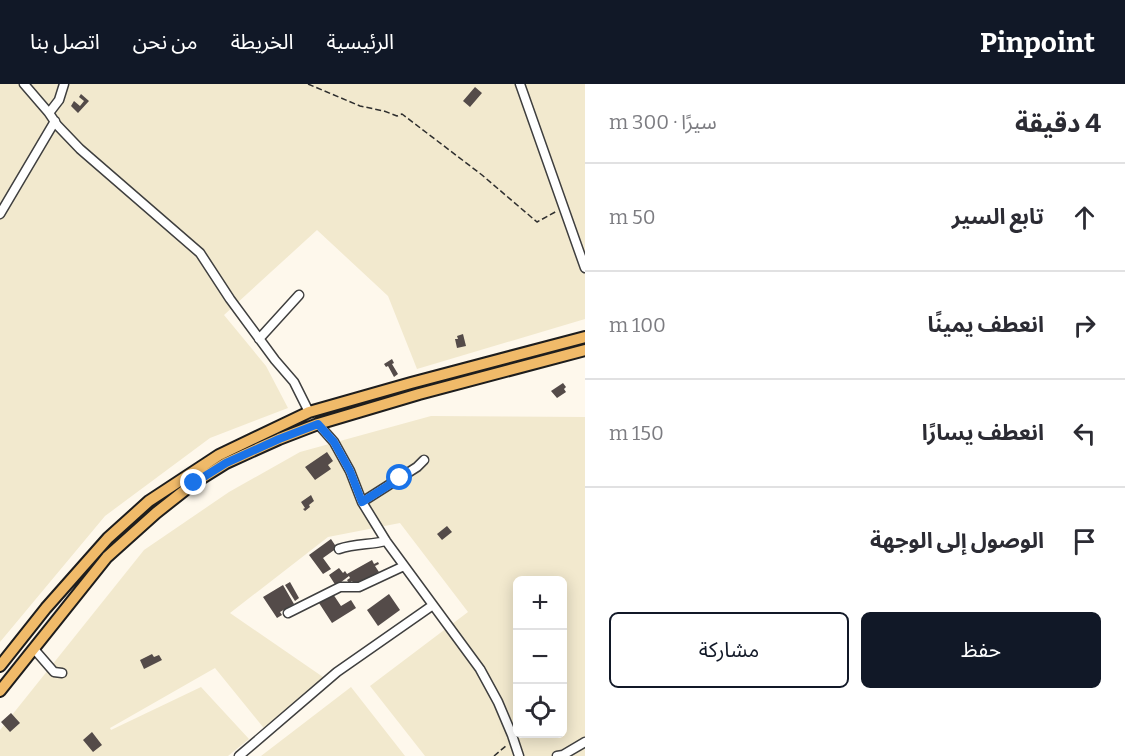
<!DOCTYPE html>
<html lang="ar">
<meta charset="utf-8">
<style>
body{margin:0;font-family:Bitter,"Noto Sans Arabic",serif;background:#f2f2f3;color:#2b2b33;direction:rtl}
.controls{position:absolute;right:18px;bottom:18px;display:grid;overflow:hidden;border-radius:9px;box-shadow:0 3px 15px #0003}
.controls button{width:54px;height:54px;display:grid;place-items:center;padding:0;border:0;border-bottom:2px solid #e1e1e2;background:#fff;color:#2b2b33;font:30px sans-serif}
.stop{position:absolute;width:18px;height:18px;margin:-14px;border:4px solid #1a73e8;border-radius:50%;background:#fff}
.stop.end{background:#1a73e8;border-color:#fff;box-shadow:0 2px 6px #0008}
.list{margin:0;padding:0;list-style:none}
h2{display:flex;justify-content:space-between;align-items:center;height:78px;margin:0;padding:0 24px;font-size:26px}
h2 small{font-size:20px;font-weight:400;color:#7c7c81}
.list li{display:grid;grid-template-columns:39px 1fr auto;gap:18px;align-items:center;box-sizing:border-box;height:108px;padding:0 24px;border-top:2px solid #e1e1e2}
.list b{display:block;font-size:22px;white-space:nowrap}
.list em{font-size:20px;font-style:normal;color:#7c7c81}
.actions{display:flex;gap:12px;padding:18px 24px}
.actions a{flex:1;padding:14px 0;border:2px solid #111827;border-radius:9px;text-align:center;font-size:21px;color:#111827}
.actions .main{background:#111827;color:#fff}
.icon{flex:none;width:33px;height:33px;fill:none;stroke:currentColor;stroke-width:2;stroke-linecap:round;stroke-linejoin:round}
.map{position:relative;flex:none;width:585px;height:672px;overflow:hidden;direction:ltr}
header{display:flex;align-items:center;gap:36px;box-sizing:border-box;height:84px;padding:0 30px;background:#111827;color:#fff}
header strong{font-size:28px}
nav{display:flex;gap:33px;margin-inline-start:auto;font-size:21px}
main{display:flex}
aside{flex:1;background:#fff}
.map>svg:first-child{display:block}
.farmland{fill:#f2e9ce;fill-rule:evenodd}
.building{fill:#544b49}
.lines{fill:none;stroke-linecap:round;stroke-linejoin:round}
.minor-casing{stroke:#3f3f3f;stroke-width:11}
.major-casing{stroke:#1d1d1d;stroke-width:14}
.path{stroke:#2e2e2e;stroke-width:1.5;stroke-dasharray:6 3;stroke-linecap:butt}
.minor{stroke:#fff;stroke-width:8}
.major{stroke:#f0ba69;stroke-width:10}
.route{stroke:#1a73e8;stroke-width:8}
</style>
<header>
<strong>Pinpoint</strong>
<nav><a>الرئيسية</a><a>الخريطة</a><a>من نحن</a><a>اتصل بنا</a></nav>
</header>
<main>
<aside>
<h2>4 دقيقة<small>سيرًا · 300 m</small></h2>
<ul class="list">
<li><svg class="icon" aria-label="ahead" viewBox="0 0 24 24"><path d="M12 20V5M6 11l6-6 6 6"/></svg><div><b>تابع السير</b></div><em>50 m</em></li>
<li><svg class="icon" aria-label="right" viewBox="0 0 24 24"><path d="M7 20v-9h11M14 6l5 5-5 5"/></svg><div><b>انعطف يمينًا</b></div><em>100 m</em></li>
<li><svg class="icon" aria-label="left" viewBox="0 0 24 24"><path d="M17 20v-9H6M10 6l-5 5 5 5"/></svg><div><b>انعطف يسارًا</b></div><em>150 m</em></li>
<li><svg class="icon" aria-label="arrive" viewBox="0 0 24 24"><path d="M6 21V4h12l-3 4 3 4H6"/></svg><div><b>الوصول إلى الوجهة</b></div></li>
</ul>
<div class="actions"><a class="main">حفظ</a><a>مشاركة</a></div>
</aside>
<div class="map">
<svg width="585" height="672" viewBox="0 0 585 672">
<rect width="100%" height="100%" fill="#fef8ec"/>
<!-- farmland -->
<path class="farmland" d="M0 0H585V235L417 285 388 212 317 146 224 231 266 282 288 324 210 354 105 432 0 558Z
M431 332 585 333V672H425L370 602 468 528 400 439 328 453 230 529 323 593 267 648 215 584 110 644 111 646 201 603 249 655 228 672H0V646L144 466 229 408 300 368ZM518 496H562V650H518Z
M351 603 405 672H261Z"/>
<!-- building -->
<path class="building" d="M475 3 482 9 470 23 463 17Z
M81 10 89 17 78 29 71 22 74 17 80 22 84 17 79 13Z
M463 250 466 262 457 264 455 255H458L457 252Z
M392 275 394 279 392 280 398 290 394 293 388 282 386 283 384 280Z
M563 299 566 303 564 305 566 308 557 314 551 307Z
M327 368 333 377 328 381 331 385 315 396 305 383Z
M311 411 314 417 309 421 310 423 305 427 303 425 305 424 301 418Z
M447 442 452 448 442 456 437 450Z
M331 455 337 464 323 474 331 485 323 490 309 471Z
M372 476 374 480 378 478 379 480 375 482 379 488 355 502 352 497 349 499 347 496 350 494 349 492 336 502 329 491 339 484 343 489 345 487 347 490Z
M290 498 299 514 295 517 285 501Z
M283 501 294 520 280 528 282 531 277 534 263 513Z
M333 510 341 522 351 516 356 524 332 539 319 519Z
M389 510 400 526 378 542 367 526Z
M152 570 154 573 159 571 162 576 144 585 140 576Z
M11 629 20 639 10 648 1 638Z
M92 648 102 661 93 668 83 656Z"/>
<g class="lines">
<!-- minor casing -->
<g class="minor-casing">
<path id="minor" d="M24 0 49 29 57 41 80 65 200 169 230 215 275 276 294 298 309 328
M520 0 585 184
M49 29 59 16 64 0
M0 130 55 37
M259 255 299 211
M318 340 334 358 350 387 362 418 386 457 480 585 498 618 512 651 519 672
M362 418 417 383 424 376
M339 465C355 459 370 461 386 457
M288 529 340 503H359L404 482
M34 565 54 588 62 589
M239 672 337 588 433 521
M557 672 563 671 585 658"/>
</g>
<!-- major casing -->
<g class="major-casing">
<path id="major" d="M0 582 46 524 108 454 149 417 219 371 309 328 411 299 585 253
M0 607 107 473 156 429 194 399 226 379 279 355 318 340 419 310 585 266"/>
</g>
<!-- path -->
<path class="path" d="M308 0 360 22 384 27 397 32 402 30 482 91 537 138 557 127
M494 672 507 661"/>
<!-- minor -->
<use href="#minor" class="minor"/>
<!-- major -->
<use href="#major" class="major"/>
</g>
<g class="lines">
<!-- route -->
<path class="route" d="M194 399 226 379 279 355 318 340 334 358 350 387 362 418 400 394"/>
</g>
</svg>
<div class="controls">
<button>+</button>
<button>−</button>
<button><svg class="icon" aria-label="locate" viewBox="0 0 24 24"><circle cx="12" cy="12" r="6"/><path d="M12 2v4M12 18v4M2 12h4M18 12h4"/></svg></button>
</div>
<div class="stop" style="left:400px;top:394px"></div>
<div class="stop end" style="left:194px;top:399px"></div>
</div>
</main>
